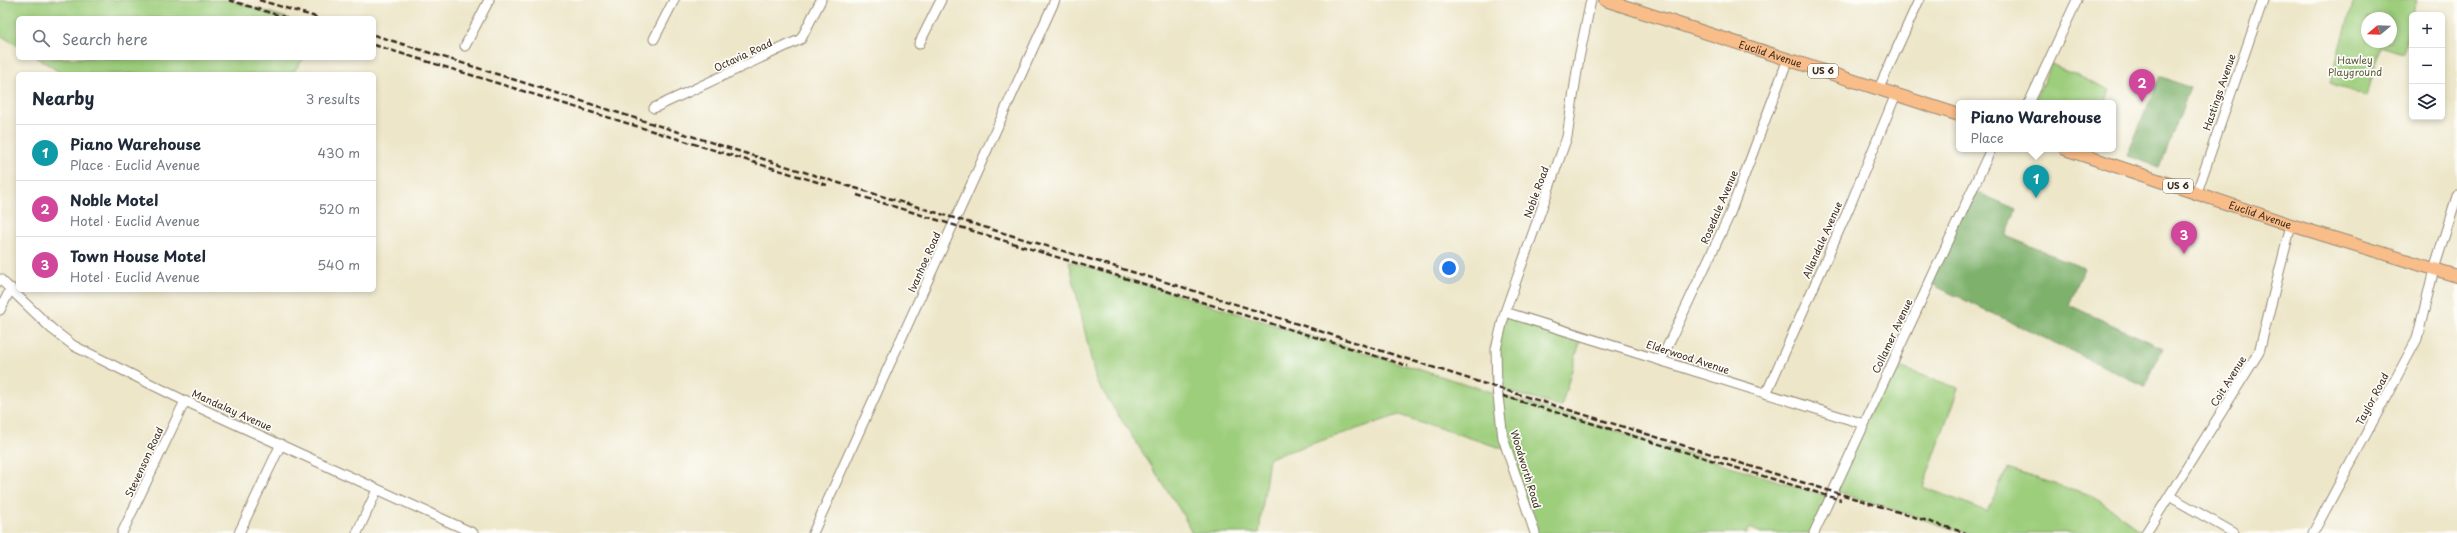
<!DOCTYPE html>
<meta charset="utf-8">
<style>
body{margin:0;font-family:"Playpen Sans",sans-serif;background:#f6f6f7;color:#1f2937}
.controls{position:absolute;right:12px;top:12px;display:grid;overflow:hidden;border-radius:6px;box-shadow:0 2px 6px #0003}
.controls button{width:36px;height:36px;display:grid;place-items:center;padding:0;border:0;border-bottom:1px solid #e0e1e3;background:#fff;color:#1f2937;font:20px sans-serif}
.compass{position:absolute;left:2361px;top:12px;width:36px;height:36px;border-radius:50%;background:#fff;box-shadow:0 2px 6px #0003;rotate:251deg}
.you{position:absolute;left:1449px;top:268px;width:14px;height:14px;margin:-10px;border:3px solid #fff;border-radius:50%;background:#1a73e8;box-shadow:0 0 0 6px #1a73e833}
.badge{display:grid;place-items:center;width:26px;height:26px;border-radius:50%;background:#d1495b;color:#fff;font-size:13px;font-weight:700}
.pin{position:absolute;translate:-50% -33px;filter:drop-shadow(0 1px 2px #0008)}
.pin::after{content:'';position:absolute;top:21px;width:14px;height:12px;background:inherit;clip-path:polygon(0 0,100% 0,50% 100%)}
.popup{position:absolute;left:1956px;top:100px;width:160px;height:52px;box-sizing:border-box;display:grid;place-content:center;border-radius:6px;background:#fff;filter:drop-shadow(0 1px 3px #0005);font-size:13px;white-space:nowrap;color:#747a83}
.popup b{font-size:15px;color:#1f2937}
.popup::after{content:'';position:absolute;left:50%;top:100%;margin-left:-8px;border:8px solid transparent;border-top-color:#fff}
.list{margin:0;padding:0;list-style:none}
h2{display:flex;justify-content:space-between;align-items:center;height:52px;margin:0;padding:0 16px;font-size:17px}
h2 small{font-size:13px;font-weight:400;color:#747a83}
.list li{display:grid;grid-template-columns:26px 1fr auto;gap:12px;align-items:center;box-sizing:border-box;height:56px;padding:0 16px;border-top:1px solid #e0e1e3}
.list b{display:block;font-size:15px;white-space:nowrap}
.list p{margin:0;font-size:13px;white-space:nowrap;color:#747a83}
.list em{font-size:13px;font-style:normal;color:#747a83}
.icon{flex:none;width:22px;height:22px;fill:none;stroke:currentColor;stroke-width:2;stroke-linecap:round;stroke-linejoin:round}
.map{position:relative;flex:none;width:2457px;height:533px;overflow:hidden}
.search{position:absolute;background:#fff;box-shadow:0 2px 6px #0003;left:16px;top:16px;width:360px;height:44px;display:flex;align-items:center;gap:10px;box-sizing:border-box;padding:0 14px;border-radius:6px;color:#747a83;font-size:15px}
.panel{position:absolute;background:#fff;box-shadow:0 2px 6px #0003;left:16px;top:72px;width:360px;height:220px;border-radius:6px}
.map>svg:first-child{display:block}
.green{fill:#9dce7c;stroke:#6c7c4d;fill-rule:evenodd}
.forest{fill:#7eb16c;stroke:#5c6e45}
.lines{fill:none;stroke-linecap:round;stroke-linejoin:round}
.minor-casing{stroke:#948874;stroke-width:11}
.major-casing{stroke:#948874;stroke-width:14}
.minor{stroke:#fff;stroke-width:9}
.major{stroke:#f9bd89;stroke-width:12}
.rail{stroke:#3b2a1e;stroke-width:2.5;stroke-dasharray:6 3;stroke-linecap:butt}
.labels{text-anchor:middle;stroke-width:3.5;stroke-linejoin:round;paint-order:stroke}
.shield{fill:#fdfcf7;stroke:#75695f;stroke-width:1}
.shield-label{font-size:9px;font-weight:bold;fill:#3b2a1e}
.street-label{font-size:10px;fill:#3b2a1e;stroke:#fdfcf7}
.park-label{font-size:10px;fill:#585b3a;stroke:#fdfcf7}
</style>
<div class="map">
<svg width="2457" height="533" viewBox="0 0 2457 533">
<rect width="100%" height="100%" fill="#fdfcf7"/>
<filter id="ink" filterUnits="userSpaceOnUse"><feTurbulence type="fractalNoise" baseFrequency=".025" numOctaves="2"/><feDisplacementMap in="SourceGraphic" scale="8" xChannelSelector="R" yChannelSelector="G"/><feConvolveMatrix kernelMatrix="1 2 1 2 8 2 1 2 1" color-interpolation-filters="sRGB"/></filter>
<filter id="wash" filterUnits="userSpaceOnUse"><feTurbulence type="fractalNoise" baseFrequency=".012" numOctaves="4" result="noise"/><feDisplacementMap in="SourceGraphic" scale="16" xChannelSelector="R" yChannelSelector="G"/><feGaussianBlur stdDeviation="0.9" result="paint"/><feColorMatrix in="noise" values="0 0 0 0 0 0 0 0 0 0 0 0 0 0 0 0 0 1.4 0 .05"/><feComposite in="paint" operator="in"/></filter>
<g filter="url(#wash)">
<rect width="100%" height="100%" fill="#ede6c9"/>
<!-- green -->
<path class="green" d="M0 0H229L287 18H18V46L0 35Z
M2354 0H2417L2403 53 2380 46 2367 97 2330 83ZM2367 18H2391V42H2367Z
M37 58H304L292 74H63Z
M2051 64 2110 90 2105 103H2034Z
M1069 261 1817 493 1830 498 1814 533H1761L1750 528 1747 533H1535L1507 450 1399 415 1269 458 1259 533H1192L1182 513 1096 381Z
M1505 312 1582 335 1561 407 1497 388 1495 363Z
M1891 364 1958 388 1923 487 1987 511 2007 469 2094 496 2144 533H1966L1833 491Z"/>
<!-- forest -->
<path class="forest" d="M2160 76 2190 88 2160 167 2127 156Z
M1972 190 2016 209 2006 236 2084 268 2069 305 2163 348 2145 386 1929 283Z"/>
</g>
<g filter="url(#ink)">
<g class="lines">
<!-- minor casing -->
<g class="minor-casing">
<path id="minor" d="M654 39 674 0
M919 44 941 0
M465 46 489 0
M1879 88 1919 0
M2029 103 2077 0
M654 108 801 39 821 0
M2197 192 2263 0
M0 279 52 329 74 346 185 401 473 533
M0 310 11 288
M1505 312 1864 424
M1661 360 1729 216 1788 59
M1766 394 1849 208 1896 94
M2169 496 2234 533
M122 533 185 401
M239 533 281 444
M357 533 377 490
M813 533 1055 0
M1535 533 1503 438 1497 388 1496 349 1505 312 1567 137 1579 58 1591 0
M1814 533 1991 149
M2146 533 2259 352 2291 225
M2313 533 2417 339 2434 269 2457 196"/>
</g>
<!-- major casing -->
<g class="major-casing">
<g id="major">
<path id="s1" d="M1605 0 1959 115"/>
<path id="s2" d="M2065 149 2291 225 2457 276"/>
</g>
</g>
<!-- minor -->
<use href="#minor" class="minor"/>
<!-- major -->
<use href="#major" class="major"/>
<!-- rail -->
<path class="rail" d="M229 0 287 18
M259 0 319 18
M374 35 845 185 1182 287 1482 383 1966 533
M374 45 827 185
M857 195 1408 366
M1503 396 1841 500"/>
</g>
</g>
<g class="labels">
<!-- shield labels -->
<g class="shield">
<rect x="1808" y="64" width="30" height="14" rx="3"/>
<rect x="2163" y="179" width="30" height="14" rx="3"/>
</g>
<g class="shield-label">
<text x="1823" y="74">US 6</text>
<text x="2178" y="189">US 6</text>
</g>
<!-- street labels -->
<g class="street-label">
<text dy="4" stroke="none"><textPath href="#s1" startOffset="174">Euclid Avenue</textPath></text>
<text transform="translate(743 55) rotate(-25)" y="4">Octavia Road</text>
<text transform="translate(2219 92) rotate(-71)" y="4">Hastings Avenue</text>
<text transform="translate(1536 192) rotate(-70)" y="4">Noble Road</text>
<text transform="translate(1719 207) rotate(-67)" y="4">Rosedale Avenue</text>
<text dy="4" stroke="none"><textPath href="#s2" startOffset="206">Euclid Avenue</textPath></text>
<text transform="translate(1822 240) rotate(-66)" y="4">Allandale Avenue</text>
<text transform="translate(924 262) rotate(-66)" y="4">Ivanhoe Road</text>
<text transform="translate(1892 336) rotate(-65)" y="4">Collamer Avenue</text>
<text transform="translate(1688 357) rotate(18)" y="4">Elderwood Avenue</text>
<text transform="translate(2228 381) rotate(-58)" y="4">Coit Avenue</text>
<text transform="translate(2372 399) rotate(-62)" y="4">Taylor Road</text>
<text transform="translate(232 410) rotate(24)" y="4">Mandalay Avenue</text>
<text transform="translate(144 462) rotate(-65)" y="4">Stevenson Road</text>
<text transform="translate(1526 469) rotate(73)" y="4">Woodworth Road</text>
</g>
<!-- park labels -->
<g class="park-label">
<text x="2355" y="64">Hawley<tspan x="2355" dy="12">Playground</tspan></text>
</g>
</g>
</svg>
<div class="controls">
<button>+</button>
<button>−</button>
<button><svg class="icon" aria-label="layers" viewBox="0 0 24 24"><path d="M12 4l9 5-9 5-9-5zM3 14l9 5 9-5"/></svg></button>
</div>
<svg class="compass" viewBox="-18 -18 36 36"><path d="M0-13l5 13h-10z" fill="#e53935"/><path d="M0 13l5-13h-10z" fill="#747a83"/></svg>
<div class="you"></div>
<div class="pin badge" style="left:2036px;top:198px;background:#0f9aa8">1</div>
<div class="popup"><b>Piano Warehouse</b>Place</div>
<div class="pin badge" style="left:2142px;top:102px;background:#d1479c">2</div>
<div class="pin badge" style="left:2184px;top:254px;background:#d1479c">3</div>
<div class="search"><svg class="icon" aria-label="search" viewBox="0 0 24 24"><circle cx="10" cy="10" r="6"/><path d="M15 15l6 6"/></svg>Search here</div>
<section class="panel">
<h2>Nearby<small>3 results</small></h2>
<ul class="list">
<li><span class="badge" style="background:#0f9aa8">1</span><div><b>Piano Warehouse</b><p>Place · Euclid Avenue</p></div><em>430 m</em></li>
<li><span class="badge" style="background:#d1479c">2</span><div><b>Noble Motel</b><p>Hotel · Euclid Avenue</p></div><em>520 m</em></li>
<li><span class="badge" style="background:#d1479c">3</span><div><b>Town House Motel</b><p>Hotel · Euclid Avenue</p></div><em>540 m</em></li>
</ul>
</section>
</div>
